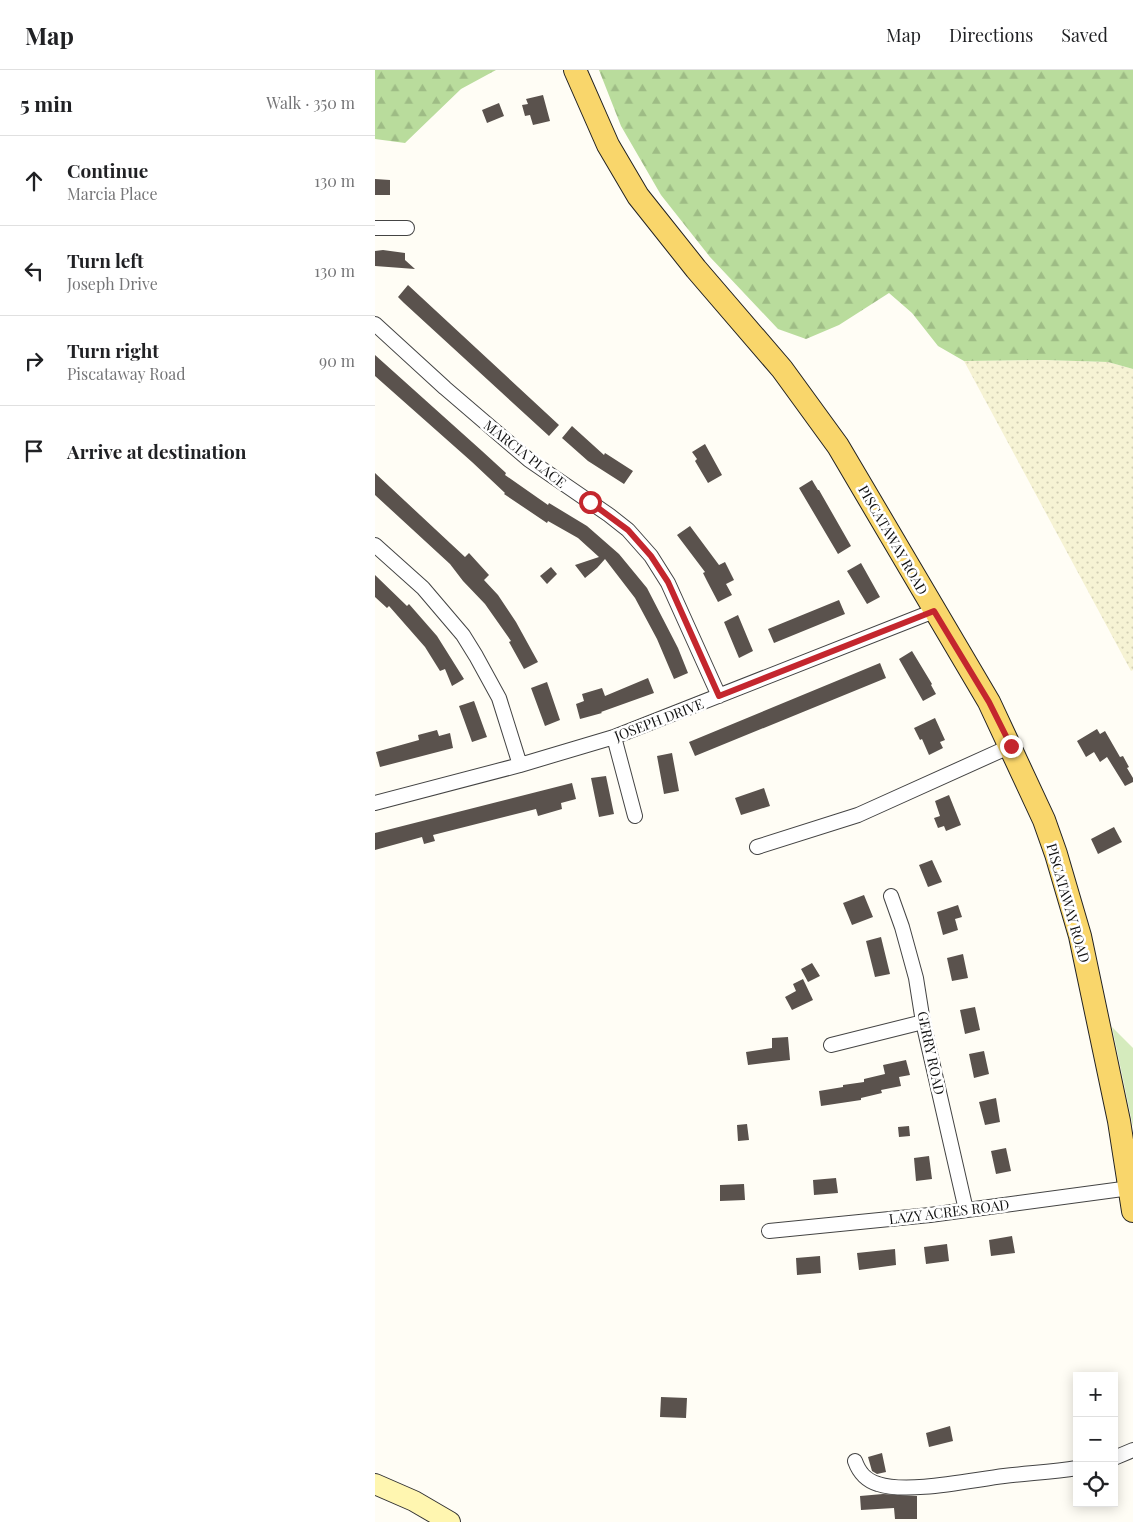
<!DOCTYPE html>
<meta charset="utf-8">
<style>
body{margin:0;font-family:"Playfair Display",serif;background:#f2f2f2;color:#202124}
.controls{position:absolute;right:15px;bottom:15px;display:grid;overflow:hidden;border-radius:0px;box-shadow:0 2px 12px #0003}
.controls button{width:45px;height:45px;display:grid;place-items:center;padding:0;border:0;border-bottom:1px solid #e0e0e0;background:#fff;color:#202124;font:25px sans-serif}
.stop{position:absolute;width:15px;height:15px;margin:-11px;border:4px solid #c4262e;border-radius:50%;background:#fff}
.stop.end{background:#c4262e;border-color:#fff;box-shadow:0 1px 5px #0008}
.list{margin:0;padding:0;list-style:none}
h2{display:flex;justify-content:space-between;align-items:center;height:65px;margin:0;padding:0 20px;font-size:21px}
h2 small{font-size:16px;font-weight:400;color:#757577}
.list li{display:grid;grid-template-columns:32px 1fr auto;gap:15px;align-items:center;box-sizing:border-box;height:90px;padding:0 20px;border-top:1px solid #e0e0e0}
.list b{display:block;font-size:19px;white-space:nowrap}
.list p{margin:0;font-size:16px;white-space:nowrap;color:#757577}
.list em{font-size:16px;font-style:normal;color:#757577}
.icon{flex:none;width:28px;height:28px;fill:none;stroke:currentColor;stroke-width:2;stroke-linecap:round;stroke-linejoin:round}
.map{position:relative;flex:none;width:758px;height:1452px;overflow:hidden}
header{display:flex;align-items:center;gap:30px;box-sizing:border-box;height:70px;padding:0 25px;background:#fff;border-bottom:1px solid #e0e0e0}
header strong{font-size:24px}
nav{display:flex;gap:28px;margin-inline-start:auto;font-size:18px}
main{display:flex}
aside{flex:1;background:#fff}
.map>svg:first-child{display:block}
.farmland{fill:url(#farmland-dots)}
.green{fill:#d5ebbd}
.forest{fill:url(#forest-firs)}
.building{fill:#5a524d}
.lines{fill:none;stroke-linecap:round;stroke-linejoin:round}
.street-casing{stroke:#444;stroke-width:16}
.secondary-casing{stroke:#333;stroke-width:22}
.primary-casing{stroke:#222;stroke-width:24}
.street{stroke:#fff;stroke-width:14}
.secondary{stroke:#fff6b0;stroke-width:20}
.primary{stroke:#f9d66b;stroke-width:22}
.route{stroke:#c4262e;stroke-width:6}
.labels{text-anchor:middle;stroke-width:5;stroke-linejoin:round;paint-order:stroke}
.street-label{font-size:14px;fill:#111;stroke:#fff}
</style>
<header>
<strong>Map</strong>
<nav><a>Map</a><a>Directions</a><a>Saved</a></nav>
</header>
<main>
<aside>
<h2>5 min<small>Walk · 350 m</small></h2>
<ul class="list">
<li><svg class="icon" aria-label="ahead" viewBox="0 0 24 24"><path d="M12 20V5M6 11l6-6 6 6"/></svg><div><b>Continue</b><p>Marcia Place</p></div><em>130 m</em></li>
<li><svg class="icon" aria-label="left" viewBox="0 0 24 24"><path d="M17 20v-9H6M10 6l-5 5 5 5"/></svg><div><b>Turn left</b><p>Joseph Drive</p></div><em>130 m</em></li>
<li><svg class="icon" aria-label="right" viewBox="0 0 24 24"><path d="M7 20v-9h11M14 6l5 5-5 5"/></svg><div><b>Turn right</b><p>Piscataway Road</p></div><em>90 m</em></li>
<li><svg class="icon" aria-label="arrive" viewBox="0 0 24 24"><path d="M6 21V4h12l-3 4 3 4H6"/></svg><div><b>Arrive at destination</b></div></li>
</ul>
</aside>
<div class="map">
<svg width="758" height="1452" viewBox="0 0 758 1452">
<defs>
<pattern id="farmland-dots" width="8" height="8" patternUnits="userSpaceOnUse" patternTransform="scale(1.25)"><rect width="8" height="8" fill="#f6f3d4"/><path d="M2 2h.1M6 6h.1" fill="none" stroke="#d2cfb5" stroke-width="1.8" stroke-linecap="round"/></pattern>
<pattern id="forest-firs" width="22" height="20" patternUnits="userSpaceOnUse" patternTransform="scale(1.25)"><rect width="22" height="20" fill="#b9dc9c"/><path d="M5 1l3.5 6h-7zM16 11l3.5 6h-7z" fill="#9ebc85"/></pattern>
</defs>
<rect width="100%" height="100%" fill="#fffdf5"/>
<!-- farmland -->
<path class="farmland" d="M670 290 733 292 758 299V600L756 601 589 291Z"/>
<!-- green -->
<path class="green" d="M737 957 758 978V1057Z"/>
<!-- forest -->
<path class="forest" d="M0 0H121L86 19 30 73 0 69Z
M224 0H758V299L733 292 670 290 589 291 563 276 537 243 514 223 464 255 431 269 403 259 335 187 286 125 246 56Z"/>
<!-- building -->
<path class="building" d="M168 25 175 51 158 55 155 45 150 46 147 35 153 34 151 29Z
M124 33 129 46 112 53 107 40Z
M0 109 15 110V125H0Z
M8 180 30 183V190L40 199 0 196V181Z
M33 215 184 355 174 366 29 233 23 227Z
M0 285 107 381 131 403 130 405 173 435 174 433 212 456 244 484 272 518 303 578 313 603 299 609 282 569 260 528 230 489 222 498 210 508 200 495 224 487 203 468 173 451 172 453 129 424 130 423 97 392 0 306Z
M197 356 229 385 230 383 258 401 249 414 213 391 187 368Z
M330 374 347 405 333 413 320 391 322 389 317 382Z
M0 403 90 487 94 483 114 505 109 510 123 525 141 552 163 592 149 599 134 572 136 571 110 534 88 511 75 494 0 425Z
M437 410 443 420H444L476 476 463 484 424 418Z
M315 456 344 495 350 492 359 510 351 514 357 525 343 532 332 511 328 503 330 502 302 465Z
M486 493 505 527 492 534 472 501Z
M176 497 182 504 172 514 165 506Z
M0 505 32 536 34 534 62 566 89 609 77 616 70 599 65 601 50 577 14 536 12 538 0 527Z
M464 530 470 544 399 573 393 559Z
M363 545 378 581 364 588 349 552Z
M537 581 557 614 556 615 561 624 548 631 524 589Z
M505 593 511 608 320 686 314 672Z
M273 608 279 623 226 642 227 643 205 649 201 634 209 631 207 624 227 618 230 626Z
M172 612 185 650 170 656 156 618Z
M99 631 112 667 97 672 84 636Z
M560 648 570 670 565 672 568 678 554 685 547 669 545 670 539 658Z
M722 659 725 664 730 661 745 687 748 686 754 697 752 698 758 708V712L750 716 732 687 725 692 719 682 711 687 702 671Z
M62 660 64 666 75 663 78 678 5 697 1 682 44 670 43 665Z
M297 683 304 721 289 724 282 686Z
M231 706 239 744 224 747 216 708Z
M197 713 201 729 186 733 187 739 163 746 161 739 58 765 60 771 49 774 47 767 0 780V763Z
M389 718 395 736 366 745 360 728Z
M574 725 586 755 571 761 569 756 563 758 559 748 565 746 560 731Z
M739 757 747 772 723 784 716 769Z
M557 790 567 812 553 817 544 795Z
M489 825 498 847 477 855 468 833Z
M583 835 587 847 580 849 583 860 568 865 562 842Z
M506 867 515 904 500 907 491 871Z
M588 884 593 908 577 911 572 888Z
M437 893 445 906 433 912 426 899Z
M428 909 438 930 417 940 410 927 421 921 418 914Z
M600 937 605 960 590 964 585 940Z
M413 967 415 990 373 995 371 982 397 978V968Z
M609 981 614 1004 599 1008 594 984Z
M531 990 535 1005 524 1007 526 1016 506 1020 507 1023 486 1028V1030L446 1036 444 1021 468 1017V1015L489 1012V1009L510 1004 508 995Z
M621 1028 625 1052 610 1055 604 1032Z
M372 1054 374 1070 363 1071 362 1055Z
M534 1056 535 1066 524 1067 523 1057Z
M631 1078 636 1101 621 1104 616 1081Z
M554 1086 557 1109 541 1111 539 1088Z
M461 1108 463 1123 439 1125 438 1110Z
M369 1114 370 1130 345 1131V1115Z
M637 1166 640 1183 616 1186 614 1170Z
M572 1174 574 1191 551 1194 549 1177Z
M520 1179 521 1195 484 1200 482 1183Z
M445 1186 446 1203 422 1205 421 1188Z
M286 1327 312 1328 311 1348 285 1347Z
M575 1356 578 1371 554 1377 551 1363Z
M507 1383 511 1402 502 1404 497 1401 493 1387Z
M508 1424 542 1426V1449H520L519 1438 486 1440 485 1426Z"/>
<g class="lines">
<!-- street casing -->
<g class="street-casing">
<path id="street" d="M0 158H32
M0 254 70 318 154 390 234 445 253 460 276 486 293 513 344 626
M0 475 48 518 88 565 101 586 124 628 145 695
M239 667 260 746
M0 733 145 695 239 667 559 541
M382 777 483 745 636 676
M516 826 527 857 541 908 548 952 591 1140
M456 975 548 952
M394 1161 555 1145 755 1118
M739 1388 758 1380
M480 1391C484 1402 490 1410 503 1414 533 1424 596 1410 629 1406 653 1403 678 1402 702 1398"/>
</g>
<!-- secondary casing -->
<g class="secondary-casing">
<path id="secondary" d="M0 1414 39 1431 75 1452"/>
</g>
<!-- primary casing -->
<g class="primary-casing">
<path id="primary" d="M200 0 233 75 263 126 321 199 407 299 463 376 614 632 669 750 681 784 705 866 744 1051 758 1141"/>
</g>
<!-- street -->
<use href="#street" class="street"/>
<!-- secondary -->
<use href="#secondary" class="secondary"/>
<!-- primary -->
<use href="#primary" class="primary"/>
</g>
<g class="lines">
<!-- route -->
<path class="route" d="M215 432 253 460 276 486 293 512 344 626 559 541 614 632 636 676"/>
</g>
<g class="labels">
<!-- street labels -->
<g class="street-label">
<text transform="translate(150 384) rotate(38)" y="5">MARCIA PLACE</text>
<text transform="translate(518 470) rotate(60)" y="5">PISCATAWAY ROAD</text>
<text transform="translate(284 650) rotate(-21)" y="5">JOSEPH DRIVE</text>
<text transform="translate(693 833) rotate(74)" y="5">PISCATAWAY ROAD</text>
<text transform="translate(556 983) rotate(78)" y="5">GERRY ROAD</text>
<text transform="translate(574 1142) rotate(-7)" y="5">LAZY ACRES ROAD</text>
</g>
</g>
</svg>
<div class="controls">
<button>+</button>
<button>−</button>
<button><svg class="icon" aria-label="locate" viewBox="0 0 24 24"><circle cx="12" cy="12" r="6"/><path d="M12 2v4M12 18v4M2 12h4M18 12h4"/></svg></button>
</div>
<div class="stop" style="left:215px;top:432px"></div>
<div class="stop end" style="left:636px;top:676px"></div>
</div>
</main>
